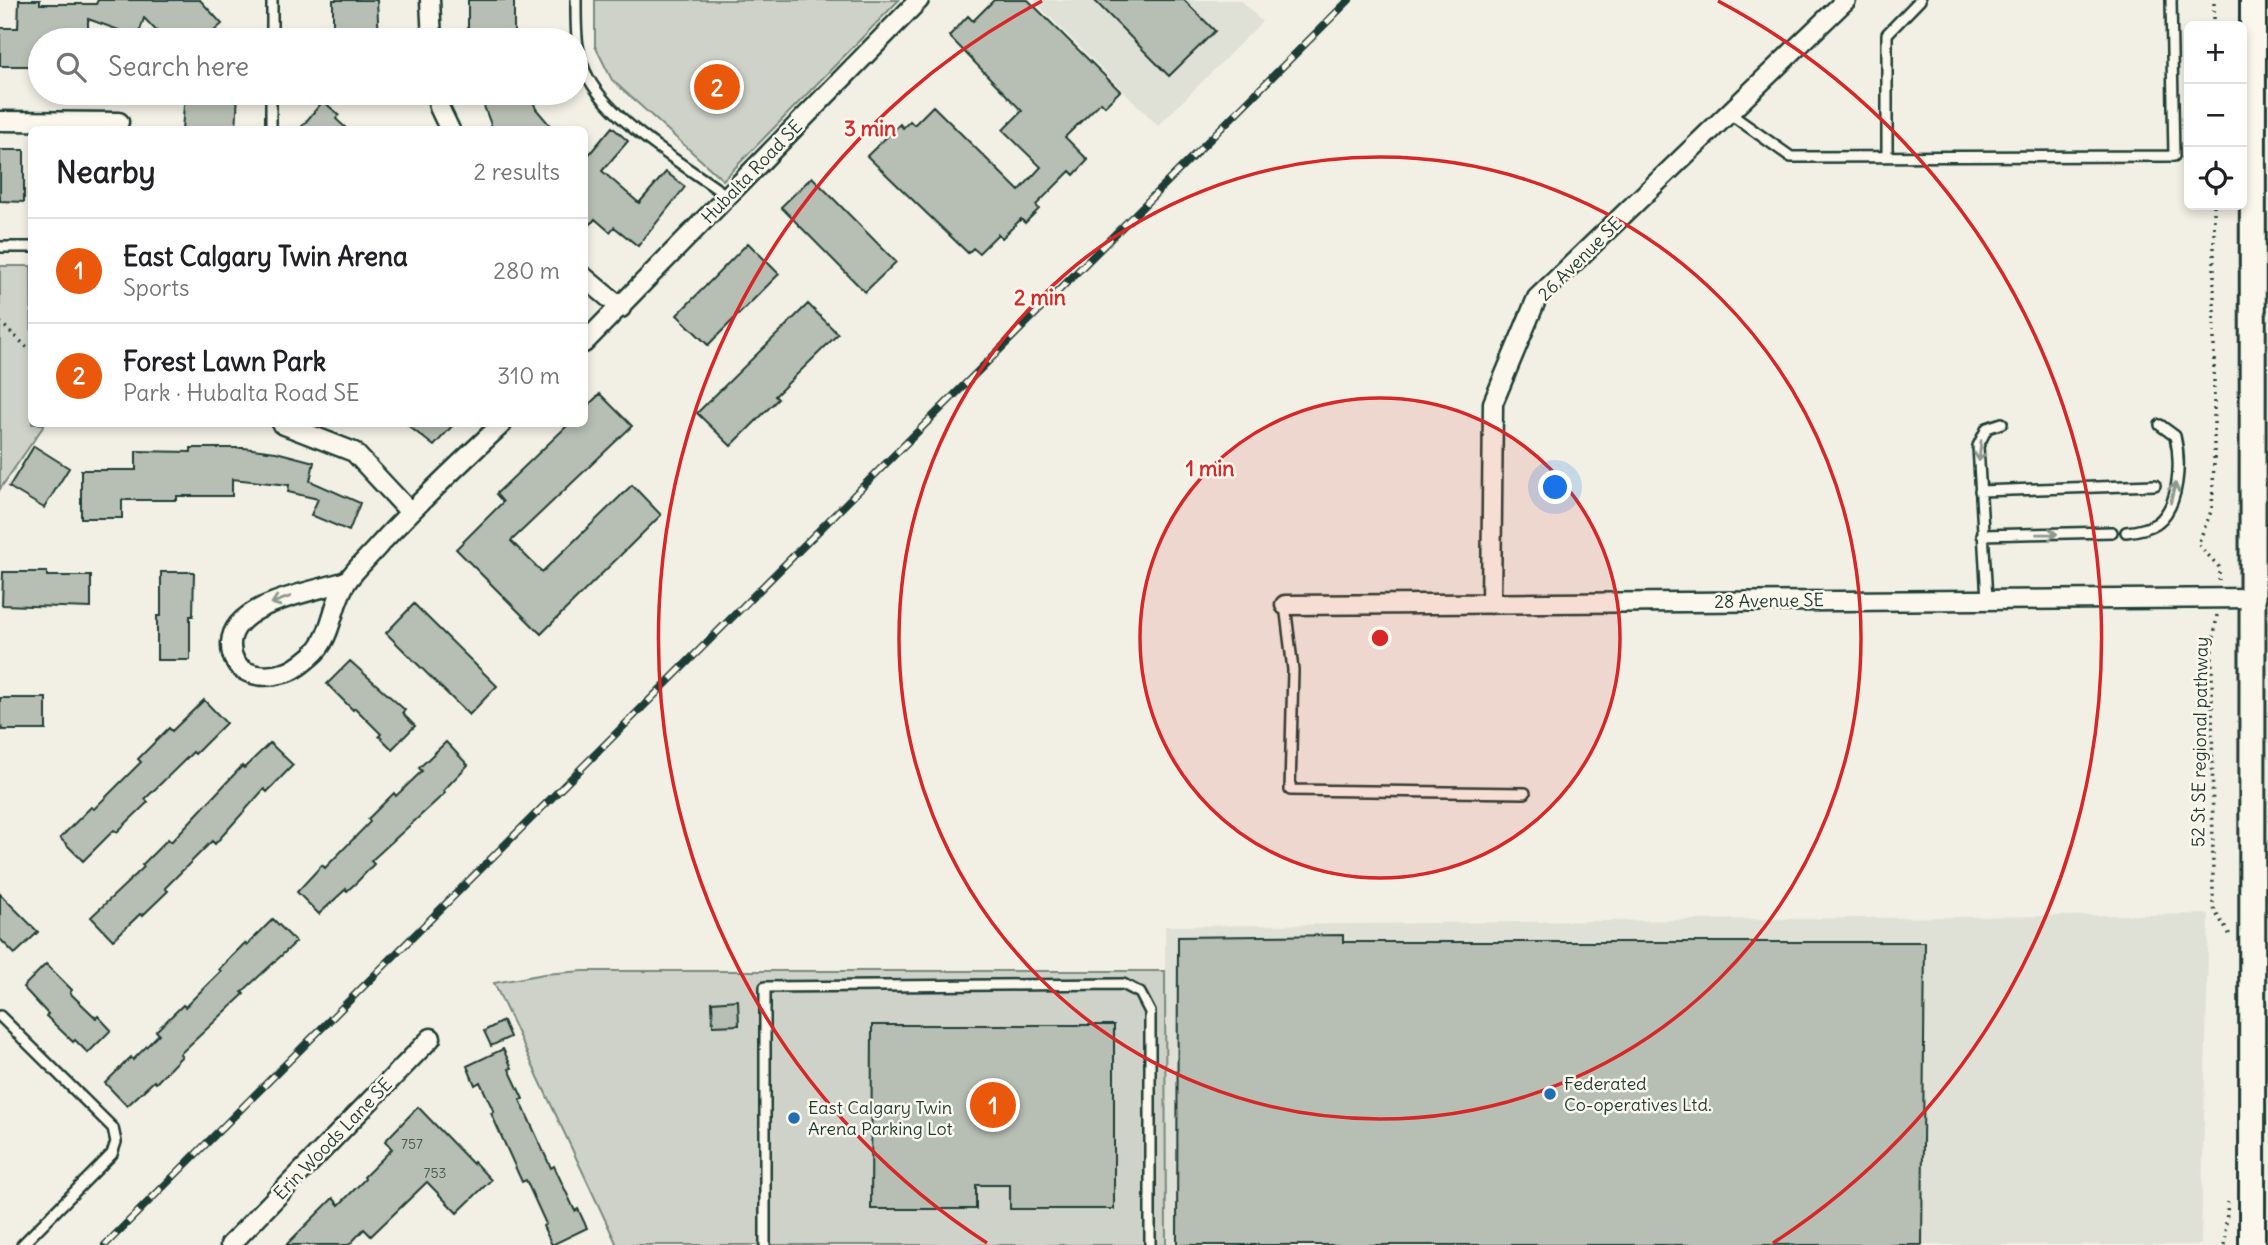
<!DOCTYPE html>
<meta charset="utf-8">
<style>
body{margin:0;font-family:Delius,sans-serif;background:#f6f6f6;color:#202124}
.controls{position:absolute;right:21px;top:21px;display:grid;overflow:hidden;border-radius:10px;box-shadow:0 4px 10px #0003}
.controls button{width:63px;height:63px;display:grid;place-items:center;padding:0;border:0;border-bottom:2px solid #e0e0e0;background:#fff;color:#202124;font:35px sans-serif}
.you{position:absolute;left:1556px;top:488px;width:24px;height:24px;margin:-18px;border:5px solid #fff;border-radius:50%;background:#1a73e8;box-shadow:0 0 0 10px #1a73e833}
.badge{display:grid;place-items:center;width:46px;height:46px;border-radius:50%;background:#ea580c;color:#fff;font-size:23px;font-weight:700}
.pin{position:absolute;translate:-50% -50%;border:4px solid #fff;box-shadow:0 2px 7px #0006}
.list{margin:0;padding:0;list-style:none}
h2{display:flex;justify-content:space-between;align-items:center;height:91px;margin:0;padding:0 28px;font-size:30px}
h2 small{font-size:23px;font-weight:400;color:#757577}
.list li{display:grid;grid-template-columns:46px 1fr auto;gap:21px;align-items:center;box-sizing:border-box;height:105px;padding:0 28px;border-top:2px solid #e0e0e0}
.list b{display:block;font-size:26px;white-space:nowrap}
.list p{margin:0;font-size:23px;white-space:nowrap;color:#757577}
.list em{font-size:23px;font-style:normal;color:#757577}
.icon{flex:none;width:38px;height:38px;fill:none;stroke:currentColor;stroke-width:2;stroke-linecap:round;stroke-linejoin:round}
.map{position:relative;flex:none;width:2268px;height:1245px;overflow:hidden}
.search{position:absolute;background:#fff;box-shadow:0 4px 10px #0003;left:28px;top:28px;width:560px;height:77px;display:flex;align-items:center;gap:18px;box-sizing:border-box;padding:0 24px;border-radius:38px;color:#757577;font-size:26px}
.panel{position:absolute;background:#fff;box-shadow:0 4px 10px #0003;left:28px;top:126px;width:560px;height:301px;border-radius:10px}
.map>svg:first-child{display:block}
.built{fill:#e0e1d6}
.green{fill:#cfd2c8;stroke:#77887e;stroke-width:2}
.building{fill:#b7beb3;stroke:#1f3d34;stroke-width:2}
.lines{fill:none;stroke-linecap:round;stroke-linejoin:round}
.service-casing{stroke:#1f3d34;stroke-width:14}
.minor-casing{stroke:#1f3d34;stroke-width:23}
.secondary-casing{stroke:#1f3d34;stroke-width:30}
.path{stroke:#1f3d34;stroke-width:3.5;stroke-dasharray:2 5;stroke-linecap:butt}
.service{stroke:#fbf7ec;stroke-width:9}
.minor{stroke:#fbf7ec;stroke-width:18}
.secondary{stroke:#fbf7ec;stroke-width:24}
.rail-casing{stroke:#1f3d34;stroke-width:8}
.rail{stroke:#fbf7ec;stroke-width:5;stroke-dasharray:16;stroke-linecap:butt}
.oneway{stroke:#8d9a90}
.ring{fill:none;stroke:#d62828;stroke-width:3.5}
.poi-dot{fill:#1f6fb2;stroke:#fbf7ec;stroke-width:2.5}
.labels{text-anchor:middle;stroke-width:5;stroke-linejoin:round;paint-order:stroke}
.number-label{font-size:14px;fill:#455d54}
.street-label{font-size:18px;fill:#1f3d34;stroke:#fbf7ec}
.poi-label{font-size:18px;fill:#1f3d34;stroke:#fbf7ec;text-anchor:start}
.centre{fill:#d62828;stroke:#fbf7ec;stroke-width:3.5}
.ring-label{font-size:21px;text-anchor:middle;font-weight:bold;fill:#d62828;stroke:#fbf7ec;stroke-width:5;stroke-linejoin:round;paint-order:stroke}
</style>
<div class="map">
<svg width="2268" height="1245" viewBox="0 0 2268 1245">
<rect width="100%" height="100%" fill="#f2f0e5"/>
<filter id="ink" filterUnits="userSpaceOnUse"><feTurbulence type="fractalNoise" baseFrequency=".0143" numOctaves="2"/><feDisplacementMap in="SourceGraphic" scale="14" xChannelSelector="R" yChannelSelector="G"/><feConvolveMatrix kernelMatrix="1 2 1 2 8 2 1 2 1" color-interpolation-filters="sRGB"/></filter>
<g filter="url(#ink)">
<!-- built -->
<path class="built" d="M1033 0H1241L1262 22 1158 126Z
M2209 914 2201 1245H1166L1165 926Z"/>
<!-- green -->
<path class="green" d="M595 0H899L723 180 612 80 595 46Z
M0 266H31L32 424H45L0 489Z
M584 971H1165L1166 1245H617L494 983 544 974Z"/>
<!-- building -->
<path class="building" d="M19 0H40V4H96L98 0H200L222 24 204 40H165L144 18 138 37 88 19V40H39V66H0V28H18Z
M333 0H377L379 40H333Z
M468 0H514V40H468Z
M994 0H1028L1120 91 1105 106 1101 102 1065 137 1088 160 1074 175 1070 171 1036 205 1039 209 1025 223 1021 219 1002 238 998 234 979 253 973 248 968 253 867 156 900 124 903 128 910 121 914 125 933 106 1019 191 1041 167 1003 130 1022 111 949 36 968 16 973 21Z
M1094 0H1184L1215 31 1169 76Z
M185 93H238L236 130H182Z
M479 93H530L536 109 554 130H493Z
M323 101 339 115 336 119 348 130H299Z
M612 127 628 141 602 171 639 203 666 172 685 187 638 246 614 227 610 232 595 219 584 232V156L586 158Z
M0 150H24V202L0 201Z
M812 177 896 262 865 292 781 207Z
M748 243 779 274 708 345 677 315Z
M808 304 838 334 775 396 778 399 731 446 697 413Z
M600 394 632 426 511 541 542 572 632 485 661 515 541 634 456 549 503 502 496 494 569 424H584V409Z
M406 424H454L434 446Z
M34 446 69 468 44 508 9 487Z
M191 448H244L276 452 314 462 310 481 360 503 349 531 311 515 318 499 288 492 289 485 232 479V496H177V500H122V518H81V470H136V451L191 452Z
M3 572H47V576H91V608L2 605Z
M161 572H194L193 616H190V660H157V616H161Z
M414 604 497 686 469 715 386 633Z
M350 661 405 710 403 712 405 716 415 726 392 749 379 736 381 734 355 708 353 710 327 684Z
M0 698H46V730H2V727H0Z
M204 700 226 723 195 754 193 752 145 799 148 802 117 832 114 830 83 861 60 838 91 807 94 809 141 762 138 759 169 728 172 731Z
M446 742 468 765 443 791 445 793 371 861 374 864 358 881 347 891 346 889 319 914 297 892 322 865 325 868 370 822 368 819 394 793 396 796 422 771 419 768Z
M270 743 293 765 267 792 264 789 215 844 212 841 165 888 168 891 142 916 140 914 113 940 91 917 144 867 142 865 168 839 171 842 242 766 244 768Z
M0 894 38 932 15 954 0 939Z
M273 919 296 942 242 992 244 994 180 1054 182 1056 156 1083 154 1081 127 1106 105 1083 131 1057 133 1060 159 1034 156 1031 183 1005 185 1007 221 971 219 969 245 943 247 945Z
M1343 935V942H1925L1922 1245H1177L1178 937Z
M46 964 72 990 70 993 96 1018 98 1016 111 1030 88 1053 75 1040 73 1042 46 1016 48 1014 23 987Z
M738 1000 739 1025 713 1026 712 1002Z
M503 1021 510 1037 491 1046 484 1031Z
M872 1025H1114V1209H1010V1185H976V1209H871Z
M503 1049 512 1068 509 1069 523 1099 520 1100 551 1168 554 1166 575 1211 578 1209 587 1228 552 1245 543 1226 546 1224 526 1180 522 1182 491 1113 494 1112 480 1082 475 1085 467 1066Z
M418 1107 473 1164 474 1162 491 1180 457 1213 427 1182 371 1236 364 1229 349 1245H286L333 1198 339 1205 365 1179 364 1177 392 1149 385 1141Z"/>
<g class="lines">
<!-- service casing -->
<g class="service-casing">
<path id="service" d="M576 0C576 26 575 55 589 79 614 124 685 165 727 196
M272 40V0
M1729 113 1791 157 2174 156 2171 0
M271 130V93
M1887 156V34L1920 0
M0 247H32
M1980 491 2155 485
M2126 532C2136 531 2148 529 2157 523 2180 506 2181 461 2175 436L2160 425
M1982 535 2112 532
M1987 599 1978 446 1987 428 2002 423
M1285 605 1293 670 1290 790 1525 793
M0 1016 113 1128 116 1142 112 1154 22 1245
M765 1245V987L1123 984 1140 993 1150 1012V1245"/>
</g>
<!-- minor casing -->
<g class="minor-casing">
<path id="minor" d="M430 0 432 40
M437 93 439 107 450 130
M0 121 119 122
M584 277 621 308
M584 343 919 0
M282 424 354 452 410 512
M346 581C315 592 233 602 231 643 230 674 259 680 284 673 294 671 304 662 311 656 334 637 331 602 348 580 357 567 370 556 380 544 419 502 460 463 502 424
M1491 604 1493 403 1537 298 1846 0
M1285 605 2254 598
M230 1245 431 1038"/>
</g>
<!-- secondary casing -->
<g class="secondary-casing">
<path id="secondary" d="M2252 1245 2253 0"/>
</g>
<!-- path -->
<path class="path" d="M2214 26V0
M2214 205V463L2212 509 2198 544 2219 567V580
M0 322 32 352
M2217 615 2212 649 2213 903 2215 912 2230 935
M2224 1245 2228 1202"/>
<!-- service -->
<use href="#service" class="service"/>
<!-- minor -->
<use href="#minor" class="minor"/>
<!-- secondary -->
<use href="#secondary" class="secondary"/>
<!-- rail casing -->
<g class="rail-casing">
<path id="rail" d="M105 1245 1349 0"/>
</g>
<!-- rail -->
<use href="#rail" class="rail"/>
</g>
<!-- one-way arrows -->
<defs><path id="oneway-shaft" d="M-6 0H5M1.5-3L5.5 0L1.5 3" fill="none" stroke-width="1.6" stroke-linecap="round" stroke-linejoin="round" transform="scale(1.75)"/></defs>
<g class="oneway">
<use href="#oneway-shaft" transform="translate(1980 451) rotate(96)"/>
<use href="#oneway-shaft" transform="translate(2173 493) rotate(-76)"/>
<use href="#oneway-shaft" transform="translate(2047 534) rotate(-1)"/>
<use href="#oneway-shaft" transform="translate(281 600) rotate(160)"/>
</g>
</g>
<!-- distance rings -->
<circle cx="1380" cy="638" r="240" fill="#d62828" fill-opacity=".12"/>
<g class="ring">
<circle cx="1380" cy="638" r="240"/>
<circle cx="1380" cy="638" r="481"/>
<path d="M987 1243A721 721 0 0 1 1042 1M1718 1A721 721 0 0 1 1773 1243"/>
</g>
<!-- markers -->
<g class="poi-dot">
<circle cx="1550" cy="1094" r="7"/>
<circle cx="794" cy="1118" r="7"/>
</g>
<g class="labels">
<!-- number labels -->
<g class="number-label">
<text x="412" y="1149">757</text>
<text x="435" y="1178">753</text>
</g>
<!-- street labels -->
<g class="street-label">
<text transform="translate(752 172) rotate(-46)" y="6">Hubalta Road SE</text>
<text transform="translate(1580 259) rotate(-45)" y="6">26 Avenue SE</text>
<text transform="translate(1769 601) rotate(-1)" y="6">28 Avenue SE</text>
<text transform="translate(2200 742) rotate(-89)" y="6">52 St SE regional pathway</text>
<text transform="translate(333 1139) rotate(-46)" y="6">Erin Woods Lane SE</text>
</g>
<!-- poi labels -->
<g class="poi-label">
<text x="1564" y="1090">Federated<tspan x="1564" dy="21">Co-operatives Ltd.</tspan></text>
<text x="808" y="1114">East Calgary Twin<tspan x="808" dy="21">Arena Parking Lot</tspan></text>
</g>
</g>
<circle cx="1380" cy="638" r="10" class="centre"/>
<g class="ring-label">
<text x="870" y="136">3 min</text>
<text x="1040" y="305">2 min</text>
<text x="1210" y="476">1 min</text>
</g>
</svg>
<div class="controls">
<button>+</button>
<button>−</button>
<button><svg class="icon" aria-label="locate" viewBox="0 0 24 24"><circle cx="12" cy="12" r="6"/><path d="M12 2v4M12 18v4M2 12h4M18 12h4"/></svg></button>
</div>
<div class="you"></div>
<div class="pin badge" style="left:993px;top:1105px">1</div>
<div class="pin badge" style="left:717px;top:87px">2</div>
<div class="search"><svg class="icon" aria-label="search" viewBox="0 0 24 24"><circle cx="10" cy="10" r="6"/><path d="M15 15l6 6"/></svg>Search here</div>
<section class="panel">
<h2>Nearby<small>2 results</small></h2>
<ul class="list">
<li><span class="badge">1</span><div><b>East Calgary Twin Arena</b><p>Sports</p></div><em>280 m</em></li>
<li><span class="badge">2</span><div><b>Forest Lawn Park</b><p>Park · Hubalta Road SE</p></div><em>310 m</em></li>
</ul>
</section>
</div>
